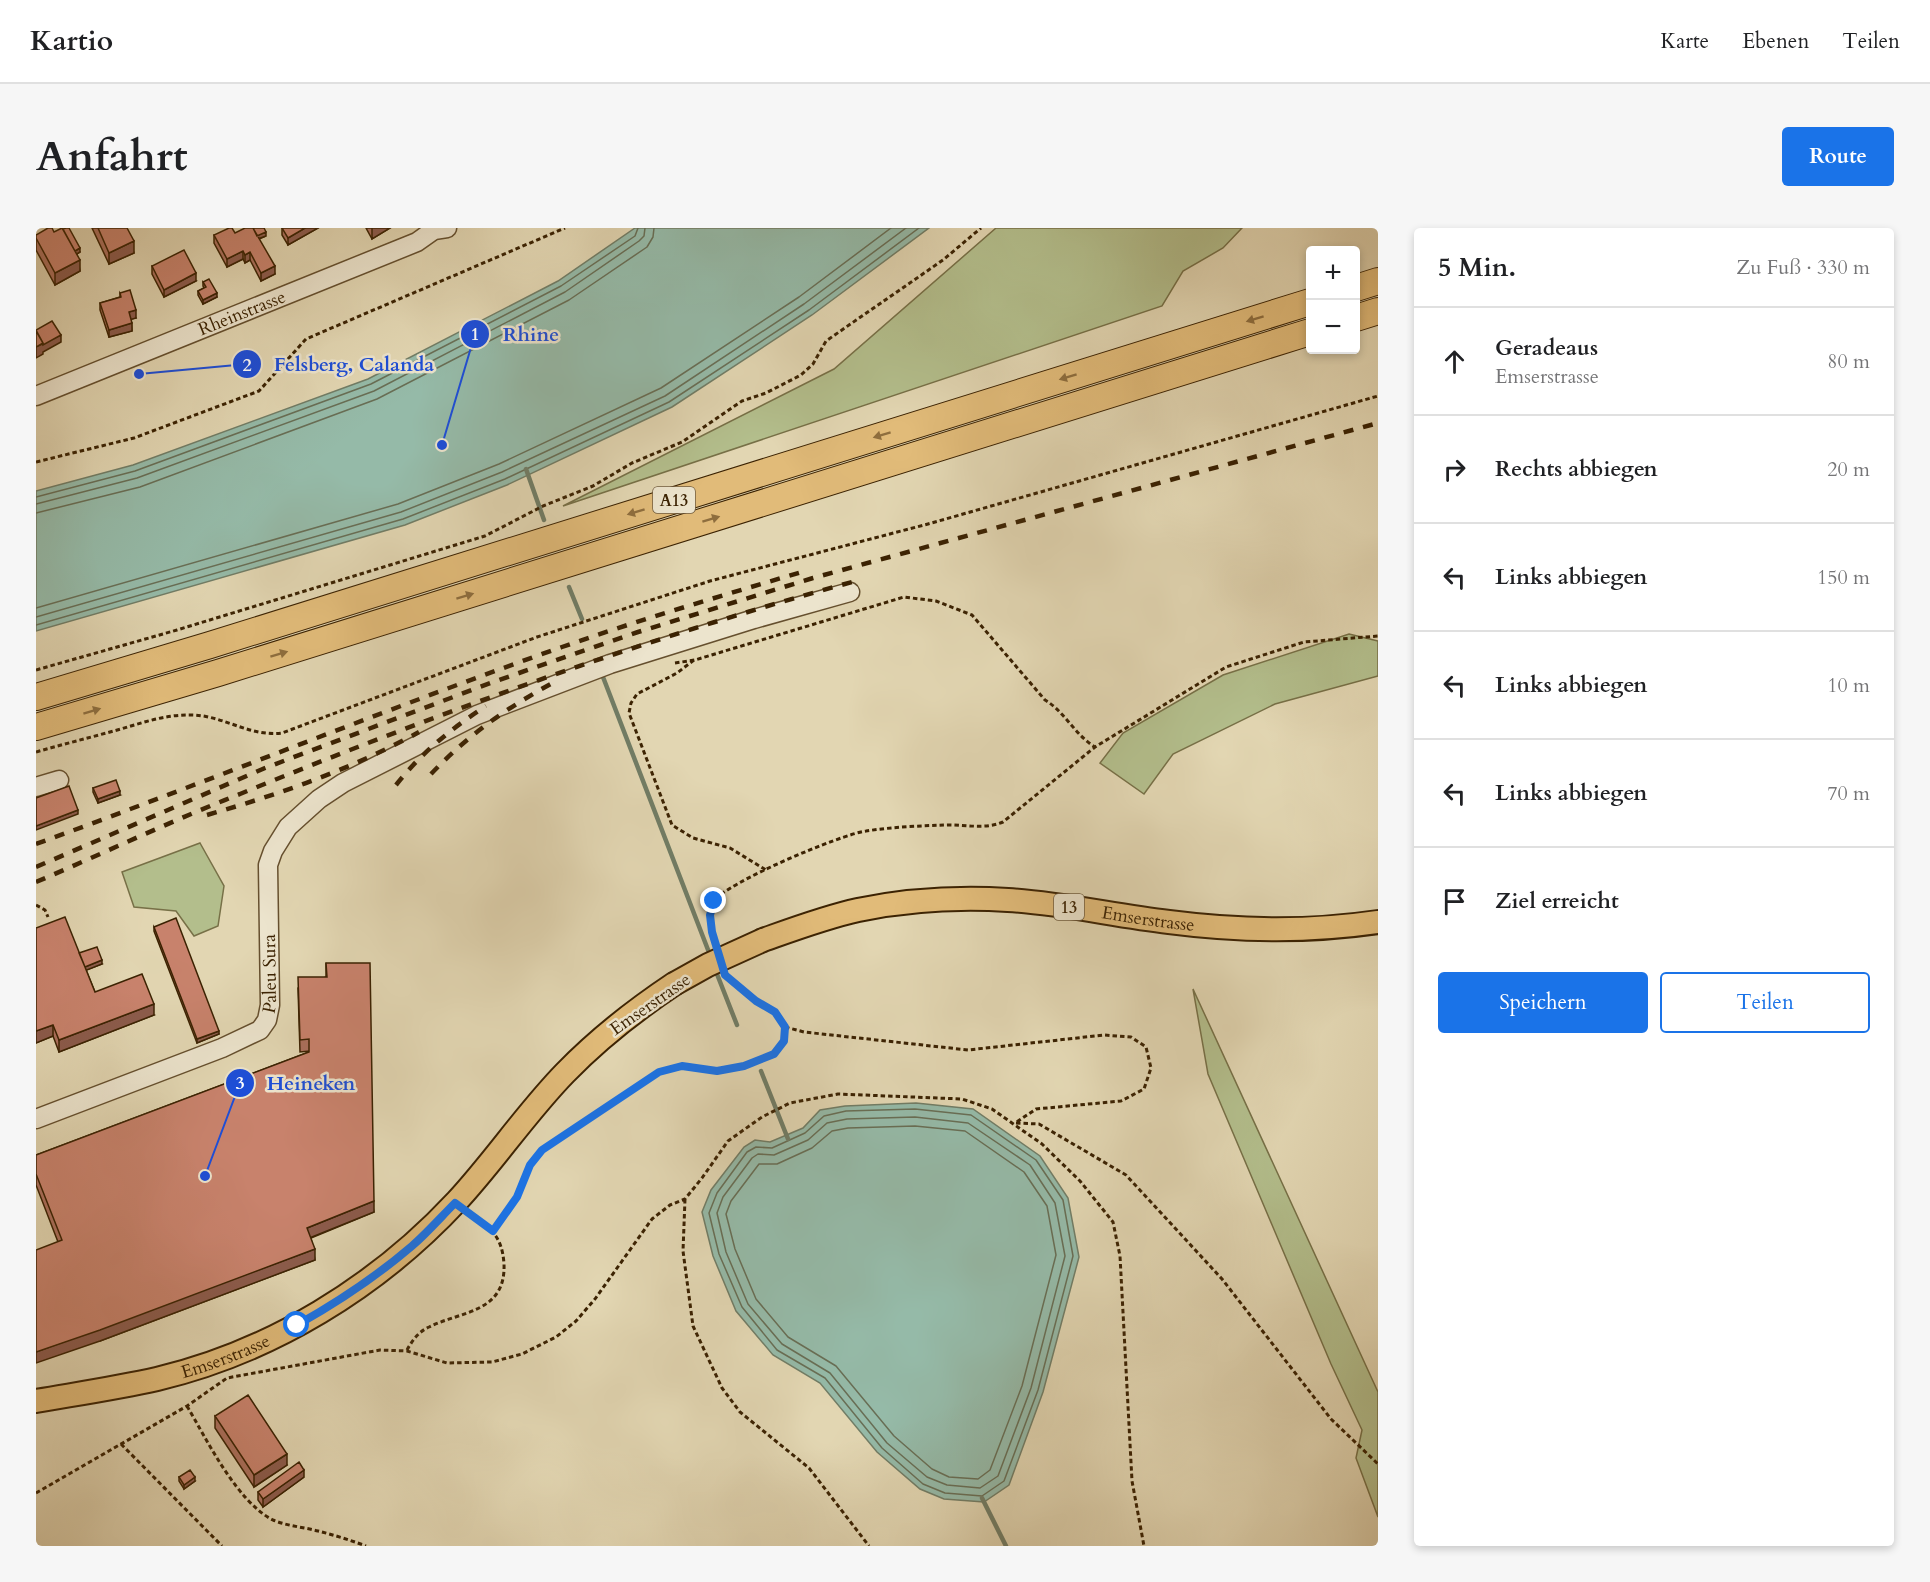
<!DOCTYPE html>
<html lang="de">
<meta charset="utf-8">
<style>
body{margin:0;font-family:Cardo,serif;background:#f6f6f6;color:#202124}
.controls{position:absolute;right:18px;top:18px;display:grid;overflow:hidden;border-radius:6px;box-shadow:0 3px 9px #0003}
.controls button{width:54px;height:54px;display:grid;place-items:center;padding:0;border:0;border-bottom:2px solid #e0e0e0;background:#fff;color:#202124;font:30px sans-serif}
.stop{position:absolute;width:18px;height:18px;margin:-14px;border:4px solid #1a73e8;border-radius:50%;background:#fff}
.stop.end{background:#1a73e8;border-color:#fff;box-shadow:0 2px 6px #0008}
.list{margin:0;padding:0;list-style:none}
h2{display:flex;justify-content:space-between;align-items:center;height:78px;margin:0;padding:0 24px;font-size:26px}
h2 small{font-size:20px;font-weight:400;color:#757577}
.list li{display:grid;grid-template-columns:39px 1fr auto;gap:18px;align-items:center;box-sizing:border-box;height:108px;padding:0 24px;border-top:2px solid #e0e0e0}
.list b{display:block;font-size:22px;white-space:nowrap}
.list p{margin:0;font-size:20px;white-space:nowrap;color:#757577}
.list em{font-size:20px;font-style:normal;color:#757577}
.actions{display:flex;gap:12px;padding:18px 24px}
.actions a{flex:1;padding:14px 0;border:2px solid #1a73e8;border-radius:6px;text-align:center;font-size:21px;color:#1a73e8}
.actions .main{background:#1a73e8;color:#fff}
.icon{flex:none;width:33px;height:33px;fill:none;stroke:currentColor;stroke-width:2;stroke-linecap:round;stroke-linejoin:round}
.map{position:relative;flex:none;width:1342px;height:1318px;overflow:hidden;border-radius:6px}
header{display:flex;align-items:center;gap:36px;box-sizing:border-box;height:84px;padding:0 30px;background:#fff;border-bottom:2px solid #e0e0e0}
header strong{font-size:28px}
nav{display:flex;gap:33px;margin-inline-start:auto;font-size:21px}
.intro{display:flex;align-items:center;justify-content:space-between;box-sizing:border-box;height:144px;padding:0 36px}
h1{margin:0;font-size:42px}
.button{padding:15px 27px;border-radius:6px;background:#1a73e8;color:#fff;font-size:21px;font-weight:700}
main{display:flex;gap:36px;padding:0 36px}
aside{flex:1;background:#fff;border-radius:6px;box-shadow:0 3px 9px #0003}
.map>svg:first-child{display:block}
.green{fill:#b3be8c;stroke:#777047;stroke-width:1.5}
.water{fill:#95baa8;stroke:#717d66;stroke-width:1.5}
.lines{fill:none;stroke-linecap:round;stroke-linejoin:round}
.shore{stroke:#686e55;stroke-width:1.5}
.stream{stroke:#717d66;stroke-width:4.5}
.minor-casing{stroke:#654f2e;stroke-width:21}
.major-casing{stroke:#3b2202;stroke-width:26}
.highway-casing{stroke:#3b2202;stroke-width:28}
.path{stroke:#3b2202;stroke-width:3;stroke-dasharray:4.5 3;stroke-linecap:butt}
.minor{stroke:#ece4cd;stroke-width:18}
.major{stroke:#e1bb79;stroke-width:22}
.highway{stroke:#e1bb79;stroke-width:26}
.rail{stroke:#3b2202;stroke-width:4.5;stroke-dasharray:10 10;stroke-linecap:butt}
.major-bridge-casing{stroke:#3b2202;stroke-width:26;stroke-linecap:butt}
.major-bridge{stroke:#e1bb79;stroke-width:22}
.wall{fill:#ac705d;stroke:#3b2202;stroke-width:1.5}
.shaded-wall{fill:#8c5b4c;stroke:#3b2202;stroke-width:1.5}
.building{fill:#c8826c;stroke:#3b2202;stroke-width:1.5}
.oneway{fill:#8e6e3e}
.route{stroke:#1a73e8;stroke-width:8}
.labels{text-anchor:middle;stroke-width:5;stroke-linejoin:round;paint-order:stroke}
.shield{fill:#ece4cd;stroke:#705c3f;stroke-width:1.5}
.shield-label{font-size:16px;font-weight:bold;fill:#3b2202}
.street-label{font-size:18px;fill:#3b2202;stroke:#ece4cd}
.leader{fill:none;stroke:#1d4ed8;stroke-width:2}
.callout-dot{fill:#1d4ed8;stroke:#ece4cd;stroke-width:2}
.mark-label{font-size:18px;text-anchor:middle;font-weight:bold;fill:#fff}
.callout-label{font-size:20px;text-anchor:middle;font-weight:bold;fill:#1d4ed8;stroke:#ece4cd;stroke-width:5;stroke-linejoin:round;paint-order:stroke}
</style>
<header>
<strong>Kartio</strong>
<nav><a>Karte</a><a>Ebenen</a><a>Teilen</a></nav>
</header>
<div class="intro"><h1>Anfahrt</h1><a class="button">Route</a></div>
<main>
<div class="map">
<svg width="1342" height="1318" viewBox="0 0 1342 1318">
<rect width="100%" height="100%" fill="#e2d6b2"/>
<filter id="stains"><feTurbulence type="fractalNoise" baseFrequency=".00333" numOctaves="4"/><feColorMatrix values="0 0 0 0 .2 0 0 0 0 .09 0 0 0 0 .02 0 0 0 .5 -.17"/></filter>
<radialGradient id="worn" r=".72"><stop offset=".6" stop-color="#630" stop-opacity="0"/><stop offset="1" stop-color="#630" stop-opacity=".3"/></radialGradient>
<!-- green -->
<path class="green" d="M960 0H1206L1187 20 1147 43 1126 78 527 278 798 141Z
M1313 406 1342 413V448L1239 476 1137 526 1108 566 1064 535 1087 505 1187 447Z
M164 615 188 658 182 698 158 708 140 683 98 679 86 644Z
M1157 761 1342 1164V1289L1320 1230 1326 1202 1295 1136 1172 846Z"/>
<!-- water -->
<path class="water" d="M599 0H893L776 87 636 179 471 257 369 297 0 403V263L97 237 332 151 522 53Z
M880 875 937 881 1004 928 1032 970 1043 1029 1007 1164 973 1257 948 1274 908 1271 884 1261 841 1224 784 1155 737 1127 700 1083 677 1028 666 984 675 962 708 919 719 912 734 914 767 900 784 882 809 878Z"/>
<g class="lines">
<!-- shore -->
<path class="shore" d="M0 269 99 243 335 156 525 58 599 8 602 0
M0 276 101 250 338 163 529 64 603 13 608 8 609 0
M0 285 104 259 341 171 533 72 611 19 617 9 618 0
M0 380 362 276 463 236 625 160 763 69 855 0
M0 389 365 284 466 244 629 168 768 76 870 0
M0 397 367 291 469 251 633 174 773 82 883 0
M879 881 935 887 1000 932 1027 972 1037 1028 1002 1162 968 1253 946 1268 909 1265 887 1256 846 1220 789 1150 741 1122 706 1079 683 1026 673 985 681 965 711 924 720 919 736 920 769 905 788 888 810 883Z
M879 889 932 895 994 937 1019 975 1029 1028 995 1160 962 1248 944 1260 911 1257 891 1249 851 1215 794 1145 746 1116 712 1076 690 1024 681 985 687 969 716 930 722 926 738 927 772 912 791 895 811 891Z
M879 898 929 903 988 944 1011 978 1020 1027 986 1158 954 1242 942 1251 913 1249 896 1241 858 1208 800 1138 752 1109 720 1071 699 1021 690 986 695 973 723 936H741L776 920 796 903 812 900Z"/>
<!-- stream -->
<path class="stream" d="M490 241 508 292
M533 359 546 391
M567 449 674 727
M679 741 701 797
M725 843 752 911
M946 1270 970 1318"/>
<!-- minor casing -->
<g class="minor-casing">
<g id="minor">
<path id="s1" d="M0 168 381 14 398 2 411 0"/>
<path d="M0 559 23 552"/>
<path id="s2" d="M0 891 186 820 224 802 231 792 234 777 232 637 237 623 252 599 283 571 307 555 441 487 574 436 718 391 814 364"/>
</g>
</g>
<!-- major casing -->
<g class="major-casing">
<g id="major">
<path id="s3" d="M727 712C758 701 790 689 822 682 871 672 922 669 972 672 1026 675 1079 688 1133 694 1202 703 1274 704 1342 694"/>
<path id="s4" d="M0 1173C40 1166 81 1160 121 1151 235 1124 341 1059 421 973 459 932 490 885 529 845 562 811 599 782 638 756"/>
</g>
</g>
<!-- highway casing -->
<g class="highway-casing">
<path id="highway" d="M1320 60 1342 53
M1320 90 1342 83
M0 469 174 417 1274 74
M0 499 182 445 1274 104"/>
</g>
<!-- path -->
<path class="path" d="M0 234 98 210 223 163 270 111 529 0
M658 432 641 445 601 466 595 475 593 485 636 597 657 610 694 620 730 642
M639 435 659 432 868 369 900 373 936 387 1009 472C1029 484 1039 507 1059 519
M0 442 141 402 449 308 507 278 557 258 596 235 646 214 706 173 730 165 765 147 777 136 790 113 907 32 945 0
M0 524C28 516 56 509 85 501 108 494 132 486 157 487 188 488 214 509 246 505L501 409 674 353 892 296 1342 168
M0 677 9 682 12 689
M680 714C676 702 670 685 677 674 689 655 806 606 830 603 856 599 883 598 908 597 928 596 948 602 967 594L1059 519 1190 439 1268 414 1342 408
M749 799 768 804 932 822 1068 807 1095 809 1110 819 1115 840 1108 861 1085 873 1000 881 979 895
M980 895 1003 896 1090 947 1186 1051 1295 1191 1342 1236
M649 971 647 1023 657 1098 686 1160 704 1184 773 1240 833 1318
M457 1003 481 969 493 937 506 922 623 844 646 838 680 843 708 838 738 826 748 813 749 799 739 784 720 773 691 749
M371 1122C376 1113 382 1104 393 1099 425 1083 470 1085 468 1036 466 1007 454 1000 433 985
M151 1178C171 1212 201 1274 237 1292 251 1298 267 1299 282 1303 298 1307 314 1312 330 1318
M85 1216 186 1318
M0 1265 151 1178 191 1150 344 1122 371 1123 411 1135 456 1134 486 1126 520 1109 540 1093 559 1071 616 991 634 977 649 971 666 950 692 913 726 889 754 875 802 866 926 871 956 881 1006 916 1044 953 1077 994 1084 1028 1096 1253 1108 1318"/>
<!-- minor -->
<use href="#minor" class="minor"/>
<!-- major -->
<use href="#major" class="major"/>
<!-- highway -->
<use href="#highway" class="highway"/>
<!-- rail -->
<path class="rail" d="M395 546C434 505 472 479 522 452
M360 557C385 525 416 500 450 478
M171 587C244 566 316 541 383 504
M0 616C176 552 350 481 526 419 606 391 688 367 769 343
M0 639 229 540 457 454 602 404 777 350 1342 195
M0 654C68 625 135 593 204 566 404 484 608 411 816 354"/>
<!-- major-bridge casing -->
<g class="major-bridge-casing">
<path id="major-bridge" d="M638 756 672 737 727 712"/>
</g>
<!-- major-bridge -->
<use href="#major-bridge" class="major-bridge"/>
</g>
<!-- wall -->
<path class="wall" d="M56 0H91L98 25 73 36Z
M246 0H282L252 17 246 7Z
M330 0H354L336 11Z
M18 4 44 24 41 26 44 43 19 57 0 22V7Z
M199 5 230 8 223 11 239 46 225 53 214 32 209 35 207 31 191 39 178 15V7Z
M116 38 160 53 128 69 116 46Z
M167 54 181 69 167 76 162 67V63L168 60 167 58Z
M84 65 100 90 95 91 96 103 73 109 64 82V75L84 69Z
M57 560 84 567 62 575 57 564Z
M118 699 183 806 161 815 118 703Z
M0 700 43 725 66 736 50 742 59 764 118 787 23 824 17 808 0 815Z
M290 735 338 984 275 1010 279 1032 64 1113 22 1014 0 957V927L273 824V823L264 824 262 760 290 749Z
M179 1188 251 1237 218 1259 179 1200Z
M143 1249 159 1253 148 1261 143 1253Z
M268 1249 227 1279 222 1272V1264Z"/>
<!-- shaded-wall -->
<path class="shaded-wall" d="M269 0H282L252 17V10Z
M336 0H354L336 11Z
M230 4V8L219 12V8Z
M98 13V25L73 36V25Z
M44 20V24L36 29V25Z
M207 23V31L191 39V31Z
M214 24V32L209 35V27Z
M44 32V43L19 57V45Z
M239 38V46L225 53V45Z
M160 45V53L128 69V62Z
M181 65V69L167 76V72Z
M100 82V90L93 92V84Z
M96 95V103L73 109V102Z
M25 107V114L7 124V126L0 130V119Z
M84 563V567L62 575V571Z
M42 582V586L0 602V598Z
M66 732V736L46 744V740Z
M118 776V787L23 824V812Z
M17 797V808L0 815V803Z
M183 803V806L161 815V811Z
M338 973V984L271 1011V1000Z
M279 1021V1032L64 1113 0 1135V1124Z
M251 1226V1237L218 1259V1247Z
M268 1242V1249L227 1279V1271Z
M159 1249V1253L148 1261V1257Z"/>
<!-- building -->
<path class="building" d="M12 0H16L18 4 26 0 44 32 19 45 0 10V7Z
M30 0H33L44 20 39 23 27 1Z
M62 0H91L98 13 73 25Z
M193 0H196L199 5 209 0H217L239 38 225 45 214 24 209 27 207 23 191 31 178 7Z
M217 0H228L230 4 221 8Z
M246 0H269L252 10Z
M148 22 160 45 128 62 116 38Z
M173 51 181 65 167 72 162 63 170 59 167 54Z
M94 62 100 82 93 84 96 95 73 102 64 75 85 69 84 65Z
M16 93 25 107 7 117V115L0 102Z
M0 103 7 115 0 119Z
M80 552 84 563 62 571 57 560Z
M33 558 42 582 0 598V570Z
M29 689 59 764 106 746 118 776 23 812 17 797 0 803V700Z
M140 690 183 803 161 811 118 699Z
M61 719 66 732 49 739 43 725Z
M290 735H334L338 973 271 1000 279 1021 64 1102 0 1124V1022L26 1012 0 946V927L273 824V811L264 812 262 749H291Z
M212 1167 251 1226 218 1247 179 1188Z
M263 1234 268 1242 227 1271 222 1264Z
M154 1242 159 1249 148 1257 143 1249Z"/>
<!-- one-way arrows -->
<defs><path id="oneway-solid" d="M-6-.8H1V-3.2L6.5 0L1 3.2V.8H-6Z" transform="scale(1.5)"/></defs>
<g class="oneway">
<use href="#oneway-solid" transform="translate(1219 91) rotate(163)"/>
<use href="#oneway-solid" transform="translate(1032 149) rotate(163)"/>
<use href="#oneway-solid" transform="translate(846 207) rotate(163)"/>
<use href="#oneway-solid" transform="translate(600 284) rotate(163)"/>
<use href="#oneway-solid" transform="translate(675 291) rotate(-17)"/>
<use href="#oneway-solid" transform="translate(429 368) rotate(-17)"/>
<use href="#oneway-solid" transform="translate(243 426) rotate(-17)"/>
<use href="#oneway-solid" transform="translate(56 483) rotate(-17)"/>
</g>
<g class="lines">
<!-- route -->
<path class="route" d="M261 1097C302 1074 341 1048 376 1018 391 1005 405 989 419 975L457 1003 481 969 494 937 506 922 623 844 646 838 681 843 708 838 738 826 748 813 749 799 739 784 720 773 689 747 676 704 674 687 678 673"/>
</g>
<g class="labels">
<!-- shield labels -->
<g class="shield">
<rect x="617" y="259" width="42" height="26" rx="4.5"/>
<rect x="1018" y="666" width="30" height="26" rx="4.5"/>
</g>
<g class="shield-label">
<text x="638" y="278">A13</text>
<text x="1033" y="685">13</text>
</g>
<!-- street labels -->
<g class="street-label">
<text dy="6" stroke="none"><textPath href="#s1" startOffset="222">Rheinstrasse</textPath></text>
<text dy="6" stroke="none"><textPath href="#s3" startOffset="392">Emserstrasse</textPath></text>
<text dy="6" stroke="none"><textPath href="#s2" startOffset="300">Paleu Sura</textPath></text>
<text transform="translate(614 776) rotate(-35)" y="6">Emserstrasse</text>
<text dy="6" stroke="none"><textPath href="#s4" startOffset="195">Emserstrasse</textPath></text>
</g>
</g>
<!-- callouts -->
<path class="leader" d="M406 217L439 106M103 146L211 136M169 948L204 855"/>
<g class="callout-dot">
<circle cx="406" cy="217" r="6"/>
<circle cx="103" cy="146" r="6"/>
<circle cx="169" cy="948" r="6"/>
<circle cx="439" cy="106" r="15"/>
<circle cx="211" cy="136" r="15"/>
<circle cx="204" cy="855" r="15"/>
</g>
<g class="mark-label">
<text x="439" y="112">1</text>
<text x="211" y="143">2</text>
<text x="204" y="861">3</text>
</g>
<g class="callout-label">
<text x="495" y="113">Rhine</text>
<text x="318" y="143">Felsberg, Calanda</text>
<text x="275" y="862">Heineken</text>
</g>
<rect width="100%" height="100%" filter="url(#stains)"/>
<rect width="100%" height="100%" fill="url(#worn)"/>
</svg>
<div class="controls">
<button>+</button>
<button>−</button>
</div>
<div class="stop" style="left:261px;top:1097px"></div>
<div class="stop end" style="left:678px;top:673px"></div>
</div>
<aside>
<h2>5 Min.<small>Zu Fuß · 330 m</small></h2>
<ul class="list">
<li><svg class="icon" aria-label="ahead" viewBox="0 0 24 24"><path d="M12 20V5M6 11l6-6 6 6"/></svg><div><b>Geradeaus</b><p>Emserstrasse</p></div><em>80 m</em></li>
<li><svg class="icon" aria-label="right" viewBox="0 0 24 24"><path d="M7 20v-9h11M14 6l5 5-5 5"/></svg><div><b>Rechts abbiegen</b></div><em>20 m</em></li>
<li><svg class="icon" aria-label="left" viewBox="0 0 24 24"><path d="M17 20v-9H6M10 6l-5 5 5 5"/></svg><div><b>Links abbiegen</b></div><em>150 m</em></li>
<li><svg class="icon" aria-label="left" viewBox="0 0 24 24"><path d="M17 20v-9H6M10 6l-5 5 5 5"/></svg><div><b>Links abbiegen</b></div><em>10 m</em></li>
<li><svg class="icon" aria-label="left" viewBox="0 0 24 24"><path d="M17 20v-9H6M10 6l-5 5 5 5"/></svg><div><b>Links abbiegen</b></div><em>70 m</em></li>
<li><svg class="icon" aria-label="arrive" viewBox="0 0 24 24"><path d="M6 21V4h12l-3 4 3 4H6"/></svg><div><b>Ziel erreicht</b></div></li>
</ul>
<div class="actions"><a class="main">Speichern</a><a>Teilen</a></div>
</aside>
</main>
